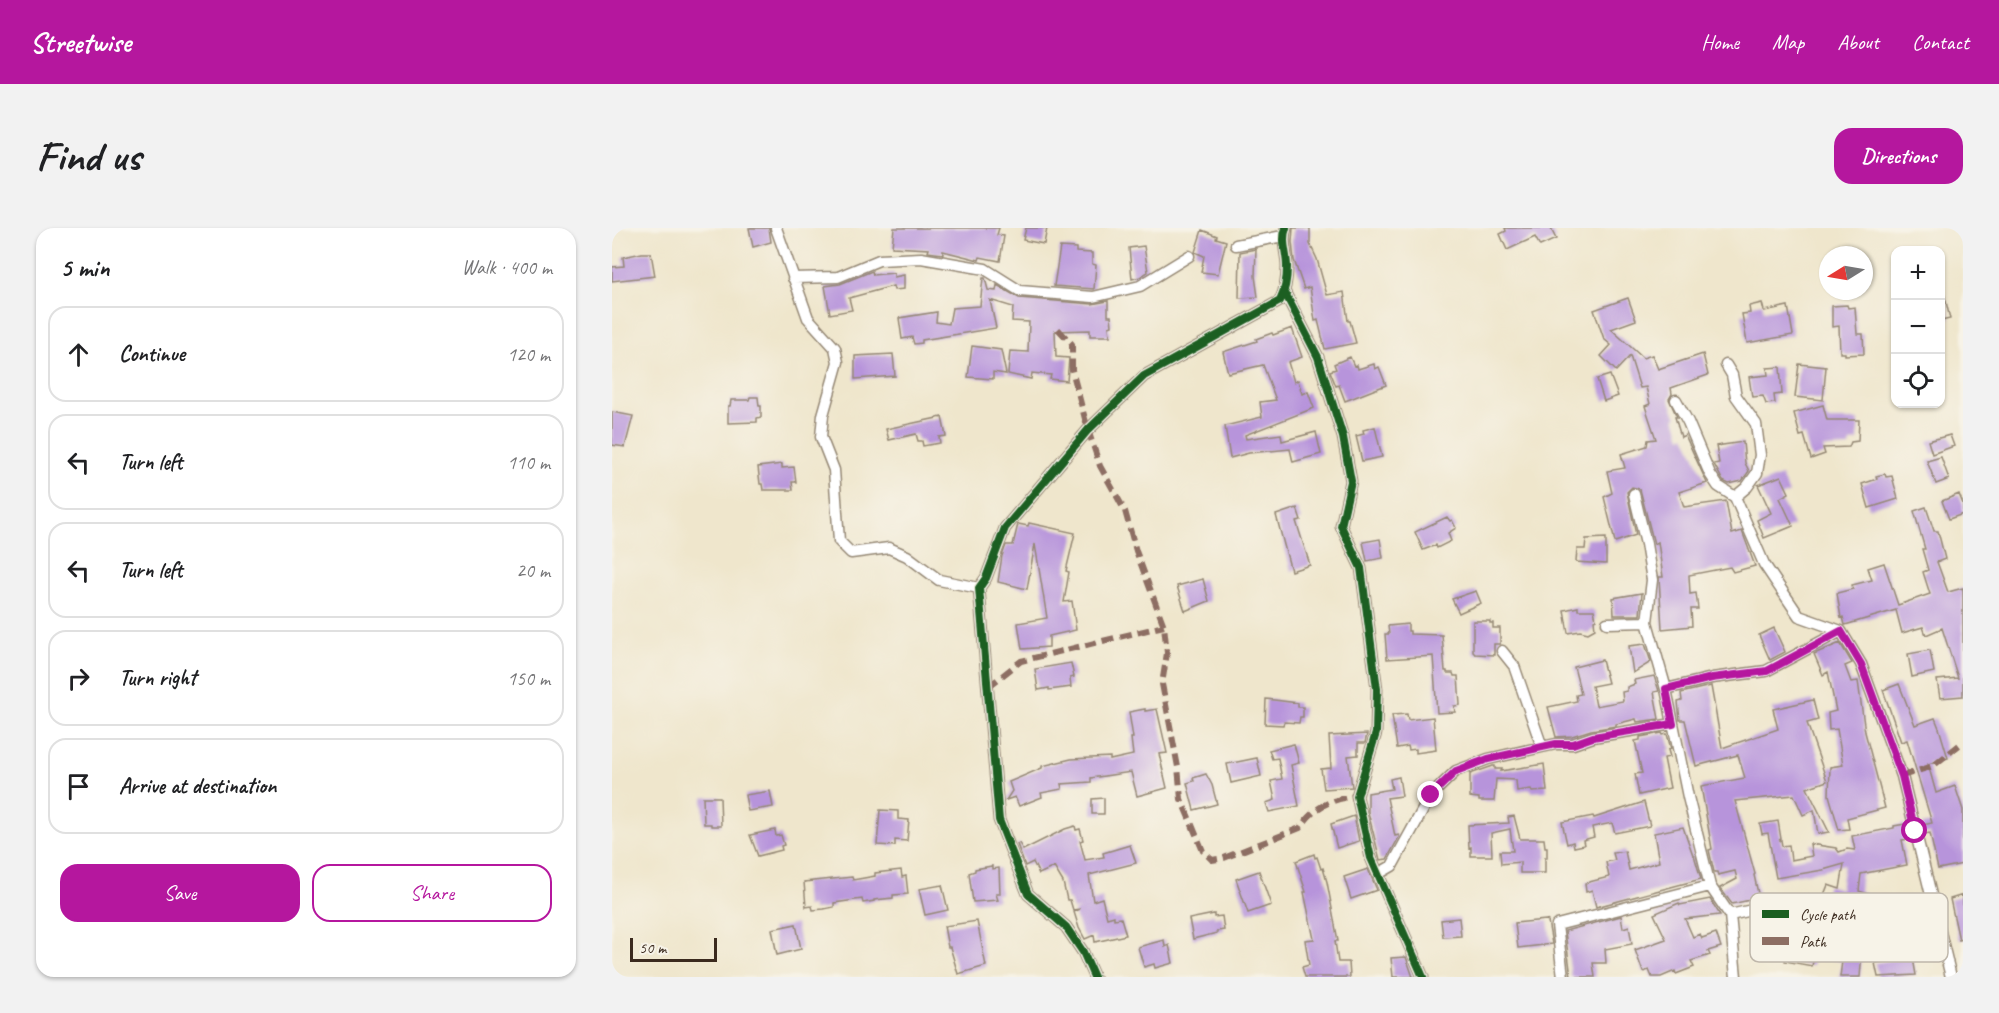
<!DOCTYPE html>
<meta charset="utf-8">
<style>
body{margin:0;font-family:Caveat,sans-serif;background:#f2f2f2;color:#202124}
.controls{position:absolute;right:18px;top:18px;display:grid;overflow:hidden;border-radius:12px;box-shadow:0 2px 4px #0004}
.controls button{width:54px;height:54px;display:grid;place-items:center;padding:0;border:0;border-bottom:2px solid #e0e0e0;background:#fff;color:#202124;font:30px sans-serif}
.compass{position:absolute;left:1207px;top:18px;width:54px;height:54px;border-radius:50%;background:#fff;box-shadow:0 2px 4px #0004;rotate:259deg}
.scale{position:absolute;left:18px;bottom:15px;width:87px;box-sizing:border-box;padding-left:6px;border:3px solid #3b2a1e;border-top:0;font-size:16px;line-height:21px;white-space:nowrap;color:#3b2a1e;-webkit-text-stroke:4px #f7f3e8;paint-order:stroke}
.stop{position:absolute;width:18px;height:18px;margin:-14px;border:4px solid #b5179e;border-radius:50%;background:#fff}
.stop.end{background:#b5179e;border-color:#fff;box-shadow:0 2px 6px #0008}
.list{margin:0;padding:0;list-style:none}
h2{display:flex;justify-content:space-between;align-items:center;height:78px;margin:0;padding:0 24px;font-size:26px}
h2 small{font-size:20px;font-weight:400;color:#757577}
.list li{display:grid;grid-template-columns:39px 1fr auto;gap:18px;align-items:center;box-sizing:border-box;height:96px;margin:0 12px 12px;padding:0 12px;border:2px solid #e0e0e0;border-radius:18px}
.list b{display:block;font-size:22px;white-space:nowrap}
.list em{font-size:20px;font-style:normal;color:#757577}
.actions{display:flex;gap:12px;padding:18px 24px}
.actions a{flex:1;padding:14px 0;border:2px solid #b5179e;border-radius:18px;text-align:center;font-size:21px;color:#b5179e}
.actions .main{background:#b5179e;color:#fff}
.icon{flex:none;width:33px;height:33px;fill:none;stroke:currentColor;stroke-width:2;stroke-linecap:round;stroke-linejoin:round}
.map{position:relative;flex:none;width:1351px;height:749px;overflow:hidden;border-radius:18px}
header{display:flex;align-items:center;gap:36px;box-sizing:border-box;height:84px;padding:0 30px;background:#b5179e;color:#fff}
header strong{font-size:28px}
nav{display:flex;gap:33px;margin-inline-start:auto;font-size:21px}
.intro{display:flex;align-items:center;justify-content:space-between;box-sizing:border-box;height:144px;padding:0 36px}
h1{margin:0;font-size:42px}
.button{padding:15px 27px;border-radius:18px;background:#b5179e;color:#fff;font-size:21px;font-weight:700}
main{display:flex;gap:36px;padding:0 36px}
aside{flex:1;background:#fff;border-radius:18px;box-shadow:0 2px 4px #0004}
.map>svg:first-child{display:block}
.building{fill:#b794db}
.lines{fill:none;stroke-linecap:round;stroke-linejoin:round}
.street-casing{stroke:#958875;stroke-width:13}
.street{stroke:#fff;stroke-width:10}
.quiet{stroke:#8d6e63;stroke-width:6;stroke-dasharray:12 6;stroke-linecap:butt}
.cycleway-casing{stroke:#f7f3e8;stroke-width:11}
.cycleway{stroke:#1b5e20;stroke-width:8}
.route{stroke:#b5179e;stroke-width:8}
.key{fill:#f7f3e8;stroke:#bfb7ab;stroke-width:1.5}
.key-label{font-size:16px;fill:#3b2a1e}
</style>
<header>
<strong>Streetwise</strong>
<nav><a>Home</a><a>Map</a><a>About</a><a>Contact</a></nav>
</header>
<div class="intro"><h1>Find us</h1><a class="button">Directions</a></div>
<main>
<aside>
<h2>5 min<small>Walk · 400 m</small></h2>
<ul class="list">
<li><svg class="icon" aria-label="ahead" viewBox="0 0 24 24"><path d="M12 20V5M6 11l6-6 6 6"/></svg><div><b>Continue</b></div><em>120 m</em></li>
<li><svg class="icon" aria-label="left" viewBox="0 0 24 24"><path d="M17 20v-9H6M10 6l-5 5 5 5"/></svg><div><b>Turn left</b></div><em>110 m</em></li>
<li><svg class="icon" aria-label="left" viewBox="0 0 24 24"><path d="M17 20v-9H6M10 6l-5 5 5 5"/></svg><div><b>Turn left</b></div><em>20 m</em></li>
<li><svg class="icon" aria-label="right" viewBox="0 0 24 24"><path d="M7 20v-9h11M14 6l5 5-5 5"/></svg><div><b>Turn right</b></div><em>150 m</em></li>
<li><svg class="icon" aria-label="arrive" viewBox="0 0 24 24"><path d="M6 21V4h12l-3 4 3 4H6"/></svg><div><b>Arrive at destination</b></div></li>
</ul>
<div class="actions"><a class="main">Save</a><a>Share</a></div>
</aside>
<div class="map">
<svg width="1351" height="749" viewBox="0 0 1351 749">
<rect width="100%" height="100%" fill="#f7f3e8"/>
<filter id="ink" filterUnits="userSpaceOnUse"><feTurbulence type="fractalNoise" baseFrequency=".0167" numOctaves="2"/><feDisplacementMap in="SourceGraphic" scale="12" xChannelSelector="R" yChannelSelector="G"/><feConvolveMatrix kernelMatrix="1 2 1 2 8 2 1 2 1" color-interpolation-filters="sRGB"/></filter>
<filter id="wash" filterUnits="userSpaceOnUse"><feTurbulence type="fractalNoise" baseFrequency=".008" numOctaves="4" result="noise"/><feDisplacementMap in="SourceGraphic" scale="24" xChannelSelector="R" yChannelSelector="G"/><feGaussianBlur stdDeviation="1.35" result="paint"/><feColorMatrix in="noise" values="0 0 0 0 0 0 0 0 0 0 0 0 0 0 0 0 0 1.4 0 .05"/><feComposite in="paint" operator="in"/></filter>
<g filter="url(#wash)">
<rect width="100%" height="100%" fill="#efe6cc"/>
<g id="blocks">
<!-- building -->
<path class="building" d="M137 0H157L159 14 141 19Z
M282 0H387L385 7 392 8 388 33 368 29 367 32 331 23V26L323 25 316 24 317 21 280 19Z
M414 0H435L432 16 411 12Z
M681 0H698V16L705 31 715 67 732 64 736 93H738L744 115 713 121 706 92 703 93 698 59 692 61 682 32 680 14Z
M893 0H941L939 1 944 11 928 18 923 9 895 22 888 6 894 3Z
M590 2 605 8 604 10 614 13 606 46 589 44 592 28 583 24Z
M532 18 536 44 528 49 520 51 517 20Z
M448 19 464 20V24L480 25V36L484 37 482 61 442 58Z
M644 21 643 48 646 69 627 70 628 24Z
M30 25H39L43 48 0 53V39L12 38 11 29Z
M260 43 261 47 282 45V49L292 47V61L282 62 281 58 237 70 240 82 218 86 213 58 228 56Z
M371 50H373L376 62 384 63 385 57 407 70 480 76 496 73V88H499L500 98 497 99 498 108H478V102L443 103 444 129 457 130 455 153 438 151 439 147 420 145 419 151 396 146 398 123 416 124 417 94 400 93 401 79 378 72 384 100 310 112V115L302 116 300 109 290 111 287 90 325 84 324 94 337 96 340 80 368 78Z
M1329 65H1332L1338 91 1329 93Z
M1016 70 1024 92 999 101 1031 130 1040 127 1046 141 1091 126 1096 147 1059 160 1060 166 1057 171 1065 189H1063L1069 209 1073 207 1095 255 1067 264 1072 279 1114 273 1120 306 1130 303 1143 338 1121 344 1118 339 1077 347 1078 366 1084 365 1086 381H1079L1080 398 1050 401 1047 349H1051L1046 314 1042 316 1028 261 1020 259 1015 264 1024 307 1003 314 992 269 1000 265 995 243 1013 240 1009 226 1035 218 1036 212 1044 211 1033 178 1038 176 1034 159 1028 160 1018 128 1004 143 989 128 999 117 992 111 982 82Z
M1150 75 1152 83 1176 78 1181 107 1135 115 1130 86 1138 85 1137 78Z
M1235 77 1236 80 1243 79 1245 106H1251L1252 126 1233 127V125H1228L1227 98 1220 99V78Z
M680 100 690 129 676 134 682 154 686 152 690 166 696 164 702 180 633 207 634 211 669 206 670 213 704 204 709 226 681 234 678 221 637 225 618 230 613 198 650 189 648 174 664 172 651 137 616 145 611 124 645 113 644 111 660 105 661 107Z
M360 118 389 122 394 146 381 144V151L356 149Z
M281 126 283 148 243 151V128Z
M738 129 742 138 745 137 746 141 762 136 763 141 767 139 774 157 733 173 727 157 724 158 718 143 724 141 722 136Z
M1187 136 1214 139 1211 172 1183 169Z
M1168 139 1170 166 1162 167 1163 175 1154 176 1151 168 1140 169 1137 149 1156 147 1155 140Z
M998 147 1006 168 992 173 985 151Z
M138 169H146L147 178H149V189L145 190V194L116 195V178H118L119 172H137Z
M1211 177 1215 192H1247L1246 213 1239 214 1237 219 1211 220 1213 226 1199 231 1192 207 1188 208 1182 185Z
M0 184 21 188 13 219 0 217Z
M330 189 334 208 327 209 328 215 311 218 310 213H306L304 206 277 212 274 201Z
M763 199 770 229 750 233 744 208 752 206 751 202Z
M1338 207 1342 218 1320 226 1316 213Z
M1131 214 1133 235 1137 243 1130 253 1117 256 1111 253 1102 236 1107 235 1104 218Z
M1329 229 1337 251 1324 256 1315 233Z
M170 236V240L182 239 184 254H180L181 262H151L150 256H148L146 239Z
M1273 246 1274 249 1280 248 1286 271 1257 280 1250 256 1265 251 1264 248Z
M1169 248 1177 265 1168 270 1181 298 1152 310 1145 292 1159 285 1146 257Z
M1347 266 1351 276V286L1337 291 1330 273Z
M1314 279 1322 303H1326L1333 331 1325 334 1336 364 1351 360V468L1328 470 1325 452 1346 450 1330 400 1314 407 1311 399 1290 405 1284 382 1233 397 1231 389 1229 390 1225 365 1241 361 1240 357 1260 352 1256 340 1272 335 1286 377 1318 366 1311 344 1316 342 1310 321H1313L1302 283Z
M685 280 689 292 684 293 698 337 679 343 664 287Z
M835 289 838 293 840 292 844 300 836 305 839 313 825 320 824 317 811 322 803 304Z
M417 295 463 305 454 343 457 344 452 374 460 373 464 402 437 408V419L410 421 406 395 435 390 423 316 415 361 386 354 390 328 394 317H401L406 296 416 298Z
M994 310V336L964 334 965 321H973L974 311Z
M768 311 771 330 755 333 751 314Z
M591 351 597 373 573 383 565 358Z
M864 363 869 375 847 385 840 371Z
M1030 365 1028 387H1002L1001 370Z
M966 379V382H982L984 391 982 392 983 401 976 405 968 403 956 405 952 382Z
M861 393H878V395H881V400H888V416H882V427L863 426 861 424Z
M796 396V403H798V406L830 407 833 443H835V445H841L842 448H846L848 477 842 478 843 484 825 485 821 428 775 431 773 406H777L776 398Z
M1162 400 1173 424 1158 432 1147 407Z
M1228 415 1240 435 1233 438 1239 454 1246 453 1253 504 1273 580 1235 590 1237 601 1227 602 1217 567 1218 539 1231 537 1225 501 1217 502 1216 485 1224 483 1216 444 1211 447 1202 426Z
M1033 416 1039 434 1021 445 1017 418Z
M1318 422 1322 444 1300 449 1296 426Z
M990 432 996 455 980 458 984 478 1011 473 1010 464 1015 463V459L1023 456 1022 452 1042 448 1047 463 1042 464 1047 491 1025 494 1024 491 1004 496V498L979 502 960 508 944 509 936 479 965 473 964 467 969 466 962 439Z
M459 435 462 449 458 450 459 459 437 462V460L426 462 423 441Z
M1287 456 1303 497 1323 490 1327 500 1336 530 1316 536 1324 565 1343 558 1351 582V636L1326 641 1318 605 1312 606 1310 597 1320 595 1295 512 1289 514 1271 462Z
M1099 458 1110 520 1166 501 1161 481 1201 472 1206 492 1195 495 1215 553 1195 560 1217 604 1206 606 1202 582 1191 587 1182 567 1123 573 1143 646 1142 647 1147 670 1120 676 1108 660 1125 651 1123 643 1106 647 1105 644H1102L1097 622 1100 621 1089 558 1133 550 1126 527 1084 538 1073 492H1068L1066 474 1070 473 1069 465Z
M654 471 686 475V479H691V489H688L687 495 672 494 671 497 653 496Z
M533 481V483L545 481 555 525 547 526 555 560 525 568 519 544 479 550V554L449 556 450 561 429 565 430 569 407 578 403 569 394 572 400 563 397 554 430 540V538L459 531 498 529V532L521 527 519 510H521L517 484Z
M795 486 796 492 821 489 824 522 804 525V521L797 522 796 518 785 520 780 487Z
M1050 505 1051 507 1055 506 1059 521 1056 522 1058 529 1052 530 1058 560 1027 567 1023 546 1030 545 1023 513 1028 512V509Z
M755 506 753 515H746V527L736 528 740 559 712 561 709 541 719 540 717 508Z
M682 516 687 535 679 537 687 578 657 584 654 575 663 572 659 553 670 551 666 530 660 531 657 522Z
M645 530 649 548 619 555 615 536Z
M932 536 935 563 920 564 919 561 905 563 904 552 884 551 882 573H867V570L858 569V546L881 538H883V541H890L889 543Z
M594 546 600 557 605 576 582 582 575 555 582 553 581 550Z
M787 549 790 568 775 570 783 608 787 607V609L775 631 768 632 756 584V565L780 561 778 551Z
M158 563 161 579 136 583 133 567Z
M91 569H108L109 598H99V596H92Z
M492 570V586H480V571Z
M1032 574 1038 598 1003 605 1000 595 980 599 982 609 971 612 972 617 962 619 961 614 955 616 950 594 981 588 982 590Z
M268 582 286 583V591L297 592 295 613 283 612V618L265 617Z
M742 588 747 613 725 620 719 596Z
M902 588 908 611H932L933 619H935V630H933V645H908V634L889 636 888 623H901L898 601 879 605 880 628H859V619L857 620 856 597 897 595 896 589Z
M1166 593 1169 611 1167 612H1169L1170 618 1177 617 1179 632 1200 628 1198 616 1224 620 1227 624 1235 621 1243 622 1240 608 1282 600V598L1293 596 1298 611 1290 612 1295 637 1249 646 1247 663 1277 674 1293 671 1294 674 1312 671 1315 688H1311L1317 712 1305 715 1265 713 1259 709 1257 696 1255 707 1207 679 1216 657 1228 661 1232 636 1211 642 1164 650 1156 605 1150 606 1148 596Z
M463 598 464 602 468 601 471 612 468 613 473 632 492 629 491 625 518 617 524 635 477 647 481 673 490 670 495 690 502 688V691L509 690 514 707 483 714 482 707 473 711 467 700 462 684 468 681 461 682 458 672H455L451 654 442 639 427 646 421 634 413 638 405 616 407 615 411 622 453 601Z
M1071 599 1081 627H1082L1089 651 984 679 980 662 974 664 973 655 997 649 994 634 1003 632 1001 625 1013 623 1017 642 1047 634 1042 605Z
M163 602 164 608 169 607 172 617 169 618 170 622 146 628 138 607Z
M702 626 703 630 705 629 709 641 711 640 715 654 726 713H723L726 734H737L738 749H693L690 739 697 737 693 712 702 711 692 664H694L684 633Z
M380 638V641L387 640 388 666H384L386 672 361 674 357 645 363 643V641Z
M756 641 765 662 739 671 732 649Z
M289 642 290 649 294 648 296 666 281 667V670L262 672V673L251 675 250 671 222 675V679L212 681 201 682 200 678 194 679 192 654 240 649 241 652 263 648V645Z
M647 643 659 677 636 685 624 651Z
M330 657 336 682 313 687 307 661Z
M1351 667V711L1347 712 1338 671Z
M1098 671 1108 687 1073 691 1081 709 1088 706 1090 710 1104 705 1109 719 1096 723 1098 727 1079 733 1082 739 1064 746 1063 743 1049 749H1040L1037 742 1031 744 1023 722 1054 711 1042 686 1067 675 1068 677Z
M602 686V689L610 688 612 702 605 703V705L581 711 577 691Z
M1009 688 1011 700 1017 698 1020 716 993 721 994 735H981L983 749H959L953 703Z
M847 690 849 708 831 709 829 692Z
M934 692 936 693 940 716 906 720 903 695Z
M1193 692 1199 693 1230 710 1229 723 1250 724 1248 749H1228L1230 733 1202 729 1200 738 1173 733 1179 706 1174 705 1176 695 1192 697Z
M365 693 374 738 346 746 338 719H336L332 698Z
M184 696 189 721 165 727 160 701Z
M552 712 553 719 557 717 561 735 543 740 542 736 532 739 526 719Z
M794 729 801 749H781L779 730Z
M1296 729 1301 730 1304 747 1266 749 1263 735Z"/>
</g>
</g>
<g filter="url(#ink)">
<use href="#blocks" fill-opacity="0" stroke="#958875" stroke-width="1.5"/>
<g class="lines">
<!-- street casing -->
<g class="street-casing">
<path id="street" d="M164 0 196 90 223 120 226 134 211 187 209 209 222 242 227 313 239 325 277 320 295 328 327 352 367 360
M624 17 671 8
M181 50 226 49 267 32 309 30 373 41 408 63 481 69 528 58 577 28
M672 63 706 129 731 209 739 253 729 298 749 340 765 461 764 505 745 568 759 630 811 749
M1114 137 1120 147 1124 168 1144 196 1148 227 1145 245 1135 259 1123 269
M1064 172 1076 194 1098 246 1106 258 1123 269 1152 336 1187 388 1229 403 1249 436 1290 548 1339 749
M1022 266 1034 316 1040 352 1035 394
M995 395 1035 394 1054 461 1076 569 1098 658 1118 687 1124 749
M890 423 902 438 930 519 944 516H961L981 509 1061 496
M1054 461 1100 450 1154 443 1229 403
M766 646 780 638 819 567 844 543 876 531 930 519
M1118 687 1180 673 1263 720 1333 724
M482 749 471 724 454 699 416 666 387 592 367 360 374 350 393 300 476 202 532 148 668 73C673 63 675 51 675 39 675 25 669 13 674 0
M951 749 945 697 1098 658"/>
</g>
<!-- street -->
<use href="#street" class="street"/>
<!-- quiet -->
<path class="quiet" d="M446 101 460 116V142L476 202 488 238 513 283 524 323 552 398 555 425 550 456 566 539 569 571 591 623 600 632 612 630 688 600C702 578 720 571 745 568
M376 459 409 433 552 398
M1290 548 1321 538 1351 514"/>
<!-- cycleway casing -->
<g class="cycleway-casing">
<path id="cycleway" d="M672 63 706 129 731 209 739 253 729 298 749 340 765 461 764 505 745 568 759 630 811 749
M482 749 471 724 454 699 416 666 387 592 367 360 374 350 393 300 476 202 532 148 668 73C673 63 675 51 675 39 675 25 669 13 674 0"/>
</g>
<!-- cycleway -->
<use href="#cycleway" class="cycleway"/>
</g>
</g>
<g class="lines" filter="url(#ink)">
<!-- route -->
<path class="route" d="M819 567 844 543 876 531 944 516H961L981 509 1061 496 1054 461 1100 450 1155 443 1229 403 1249 436 1290 548 1303 603"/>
</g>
<!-- legend -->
<rect x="1138" y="665" width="198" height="69" rx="9" class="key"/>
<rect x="1150" y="682" width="27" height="8" fill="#1b5e20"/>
<rect x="1150" y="709" width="27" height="8" fill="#8d6e63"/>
<g class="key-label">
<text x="1188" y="692">Cycle path</text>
<text x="1188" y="719">Path</text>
</g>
</svg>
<div class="controls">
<button>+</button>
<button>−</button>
<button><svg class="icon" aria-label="locate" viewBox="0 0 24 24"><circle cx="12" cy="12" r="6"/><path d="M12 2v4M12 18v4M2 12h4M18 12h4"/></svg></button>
</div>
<svg class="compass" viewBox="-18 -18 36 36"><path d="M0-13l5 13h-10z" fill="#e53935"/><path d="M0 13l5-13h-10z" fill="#757577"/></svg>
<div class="scale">50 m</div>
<div class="stop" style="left:1303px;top:603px"></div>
<div class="stop end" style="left:819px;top:567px"></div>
</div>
</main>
